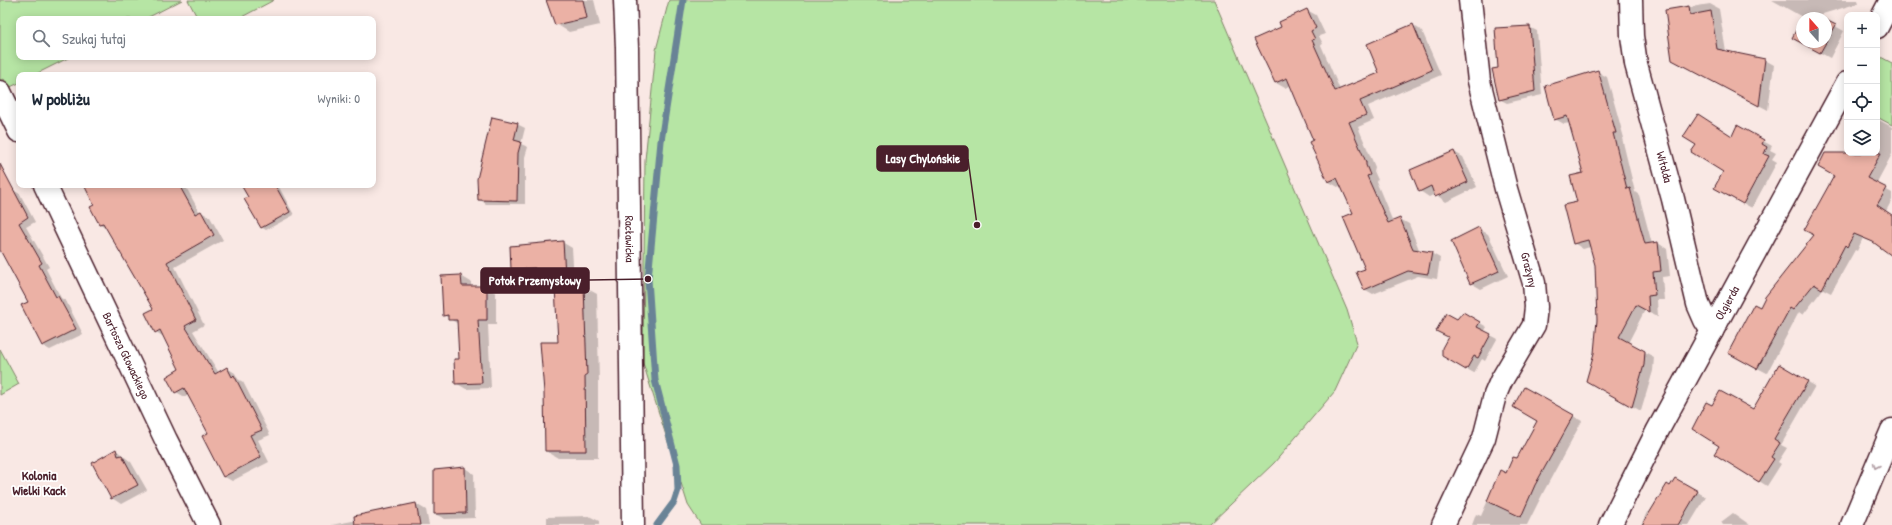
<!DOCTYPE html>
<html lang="pl">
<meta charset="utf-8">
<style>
body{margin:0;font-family:"Patrick Hand",sans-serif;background:#f6f6f7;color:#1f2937}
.controls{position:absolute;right:12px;top:12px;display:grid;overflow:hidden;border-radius:8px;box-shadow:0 2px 10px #0003}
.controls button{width:36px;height:36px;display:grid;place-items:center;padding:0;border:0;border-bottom:1px solid #e0e1e3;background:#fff;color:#1f2937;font:20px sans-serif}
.compass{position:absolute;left:1796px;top:12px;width:36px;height:36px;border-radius:50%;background:#fff;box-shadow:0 2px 10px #0003;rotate:339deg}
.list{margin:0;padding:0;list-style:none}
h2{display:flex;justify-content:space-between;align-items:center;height:52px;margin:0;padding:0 16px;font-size:17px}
h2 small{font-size:13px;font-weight:400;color:#747a83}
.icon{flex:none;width:22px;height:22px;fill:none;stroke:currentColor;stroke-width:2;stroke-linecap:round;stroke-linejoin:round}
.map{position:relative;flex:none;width:1892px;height:525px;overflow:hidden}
.search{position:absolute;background:#fff;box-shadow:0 2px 10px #0003;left:16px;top:16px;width:360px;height:44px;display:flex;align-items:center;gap:10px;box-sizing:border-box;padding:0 14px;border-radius:8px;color:#747a83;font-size:15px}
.panel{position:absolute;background:#fff;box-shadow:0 2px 10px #0003;left:16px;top:72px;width:360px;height:116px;border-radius:8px}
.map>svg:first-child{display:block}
.green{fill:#b6e5a4;stroke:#808268}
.shadow{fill:#0003}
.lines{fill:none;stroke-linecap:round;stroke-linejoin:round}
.stream{stroke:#698396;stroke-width:7}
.building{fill:#ebb1a5;stroke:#4a1f2b}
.minor-casing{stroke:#4a1f2b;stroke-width:25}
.major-casing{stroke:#4a1f2b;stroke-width:25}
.minor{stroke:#fff;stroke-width:22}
.major{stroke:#fff;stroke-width:22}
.oneway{stroke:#ae9aa0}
.labels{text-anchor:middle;stroke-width:3.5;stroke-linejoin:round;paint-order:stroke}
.street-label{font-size:12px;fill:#4a1f2b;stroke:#fff}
.neighbourhood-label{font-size:13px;font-weight:bold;fill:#4a1f2b;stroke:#fff}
.leader{fill:none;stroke:#4a1f2b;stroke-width:1.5}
.callout-dot{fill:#4a1f2b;stroke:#fff;stroke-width:1.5}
.callout{fill:#4a1f2b;stroke:#4a1f2b;stroke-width:1.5}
.callout-label{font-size:13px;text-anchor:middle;font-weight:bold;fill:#fff}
</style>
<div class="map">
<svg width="1892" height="525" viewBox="0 0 1892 525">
<rect width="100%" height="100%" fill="#f9e8e4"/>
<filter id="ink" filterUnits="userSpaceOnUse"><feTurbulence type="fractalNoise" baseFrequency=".025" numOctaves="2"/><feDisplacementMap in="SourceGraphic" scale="8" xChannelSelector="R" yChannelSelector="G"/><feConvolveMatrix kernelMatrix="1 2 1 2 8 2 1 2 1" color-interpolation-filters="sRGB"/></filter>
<g filter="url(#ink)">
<!-- green -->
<path class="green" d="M0 0H182L145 19H19V57H70L34 75H19V83L8 88 4 79 0 81Z
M188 0H274L238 19H198Z
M669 0H1214L1347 310 1357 343 1335 391 1274 463 1209 525H701L688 505 643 363 645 160 656 50Z
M1877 55 1892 63V125L1877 117Z
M0 349 19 384 0 395Z"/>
<!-- shadow -->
<path class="shadow" d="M548 0H594L600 25 569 32 556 24Z
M1772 0H1858L1859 3 1816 16 1820 18H1804Z
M1710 4 1719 9 1726 52 1765 60 1774 65 1768 110 1683 65 1666 11Z
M1307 10 1316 15 1325 34 1319 36 1323 44 1321 45 1340 90 1381 73 1413 25 1422 31 1441 75 1368 106 1374 120 1358 127 1375 167 1374 171 1378 180 1376 181 1393 222 1400 219 1409 224 1420 252 1431 253 1440 258 1437 279 1418 276 1373 294 1364 289 1366 269 1355 214 1341 185 1338 187 1329 182 1310 142 1315 141 1291 85 1285 88 1276 83 1283 28Z
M1802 21V42H1826V21L1844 31 1830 58 1793 38Z
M1529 27 1537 31 1542 95 1507 103 1499 99V68Z
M1598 72 1607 77 1624 138H1622L1635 192 1639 195 1652 244 1658 243 1667 249 1670 276 1662 277 1664 300H1657L1658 316 1645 310 1628 343 1654 357 1653 371 1641 411 1587 381 1595 353 1598 299 1596 265 1590 247 1583 249 1574 243 1578 203 1584 173 1570 123 1564 124 1555 119Z
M1877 119 1892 127V154L1876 184 1892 193V200L1886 211 1892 215V254L1879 244 1863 238 1857 251 1855 250 1831 293 1823 289 1803 315 1799 312 1767 373 1738 358 1760 309 1815 235 1835 176 1833 174 1847 149V153H1877Z
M517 124 525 128 521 144 528 147 525 157V204H486L479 199Z
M1738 127 1772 146 1770 150 1776 153 1772 159 1777 162 1752 208 1724 193V172Z
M1454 152 1463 157 1477 187 1446 202 1435 194 1429 197 1420 191Z
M85 185H183L186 187 200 213 201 212 210 217 223 240 175 267 204 325 193 331 219 373 227 368 235 373 238 379 243 382 270 435 258 440 269 462 232 481 223 476 209 434 189 395 185 397 176 392 181 369 164 337 156 332 155 310 107 228 100 224 96 205Z
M247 185H275L279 187 294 215 266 230 261 227 249 197Z
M13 190 20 194 35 222 26 227 49 267 46 269 61 298 66 301 83 334 50 350 43 346 29 302 0 248V196Z
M1479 229 1488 234 1508 276 1481 289 1471 283Z
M562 242 572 248 574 280 546 282 536 277V273L522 274 512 269Z
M461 276 471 282V287H486L496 293V325H488L491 388 466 389 456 383 460 360 458 324 444 315 442 277Z
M584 287 597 294 599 382H598V458H558L546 451 559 343Z
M1463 313 1487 327 1484 332 1497 339 1485 361 1482 359 1474 373 1443 356 1457 320Z
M1779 365 1815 386 1781 445 1787 448 1778 462 1781 464 1767 486 1759 481 1721 446 1712 407 1753 410Z
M1524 388 1582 421 1544 491 1527 525H1472L1476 514 1481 516 1501 471 1507 474 1539 421Z
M116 450 131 462 147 490 121 504 112 498Z
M465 468 474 474 475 518 445 519 435 514Z
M1676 479 1706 497 1689 525H1641L1647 512 1650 514Z
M416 504 426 510 429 525H331L358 520Z
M1733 513 1750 525H1752H1723L1721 522Z
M589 516 599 521V525H547V517Z"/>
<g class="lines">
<!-- stream -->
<path class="stream" d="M657 525 674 502 678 490 677 465 655 380 648 279 661 141 683 0"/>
</g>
<!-- building -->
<path class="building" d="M546 0H583L587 18 555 25Z
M1689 6 1690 15 1711 11 1717 49 1765 59 1759 106 1672 60 1665 10Z
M1307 9 1316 28 1311 31 1315 39 1312 40 1335 91 1379 73 1367 44 1413 24 1432 70 1360 101 1366 115 1349 122 1366 162V165L1370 175 1367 176 1388 223 1400 218 1413 249 1432 252 1428 274 1408 271 1364 290 1356 272 1365 269 1343 217 1353 213 1337 178 1328 182 1309 142 1313 140 1287 78 1275 83 1254 39 1281 27 1279 22Z
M1802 19V42H1826V20L1836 25 1820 53 1792 38Z
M1530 26 1535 91 1499 100 1492 69 1498 68 1495 28Z
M1598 70 1616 133H1613L1627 189 1630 188 1645 244 1658 242 1661 271 1653 272 1655 295 1648 296 1649 312 1636 305 1619 337 1645 351 1644 365 1632 407 1586 381 1594 353 1597 320 1595 265 1588 240 1573 244 1563 205 1577 202 1570 176 1583 173 1567 116 1554 120 1545 86Z
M1698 114 1732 136 1737 125 1764 140 1762 144 1767 147 1764 154 1769 156 1743 204 1714 188 1723 172 1691 152 1696 145 1683 137Z
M492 117 518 123 514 140 521 142 518 153 517 201 478 200 477 179Z
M1454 151 1468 182 1435 197 1431 186 1419 192 1410 170Z
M1825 153H1881L1867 178 1887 188 1877 205 1892 215V256L1873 242 1854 234 1847 247 1845 245 1822 289 1814 284 1793 310 1790 308 1757 369 1728 353 1754 304 1760 307 1765 297 1814 235 1804 230 1834 176 1818 167Z
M0 164 28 217 19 223 42 263 39 265 56 297 58 296 76 329 42 346 21 305 28 302 0 250Z
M84 185H179L195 214 201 211 214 235 167 262 196 320 185 326 215 374 227 367 232 377 234 375 262 430 250 435 261 457 223 477 202 436 208 433 184 388 175 393 166 377 179 369 160 330 155 333 145 313 153 309 103 223 99 224 90 207 94 205Z
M241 185H275L290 212 261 228 244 199 248 197Z
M1479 227 1499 271 1470 284 1451 241Z
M563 241 565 275 535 277V268L511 269 510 246Z
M461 275 462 286H487V320H478L482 383 455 384 454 359H459L457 320H448V315L443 316 441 276Z
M584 286 587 375H585L586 451H545L544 392 540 342H558L555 287Z
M1463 312 1480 322 1477 327 1491 334 1478 358 1474 356 1466 370 1442 356V348L1448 337 1436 331 1446 313 1457 319Z
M1779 364 1808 381 1774 439 1780 443 1771 457 1774 459 1759 482 1714 454 1719 446 1692 429 1706 402 1712 405 1720 391 1753 409Z
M1524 387 1574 415 1535 485 1521 517 1487 501 1500 470 1506 473 1513 457 1517 458 1537 421 1513 407Z
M116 449 118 456 122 455 138 485 111 499 92 463Z
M465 467 466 513 434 514V470Z
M1675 478 1698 491 1678 525H1642L1667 484 1670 486Z
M416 503 420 525H355L354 516Z"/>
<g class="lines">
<!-- minor casing -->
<g class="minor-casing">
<g id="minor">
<path id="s1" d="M625 0 627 48 633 525"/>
<path id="s2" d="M1631 0 1632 36 1636 64 1673 199 1698 304 1705 320 1712 331"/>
<path d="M1877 27 1891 0"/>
<path d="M0 92 19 131"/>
<path id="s3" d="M45 185 166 440 209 525"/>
<path d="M1443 525 1484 438 1495 395 1501 381 1534 325 1536 307 1534 283 1506 189 1479 81 1470 0"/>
<path id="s4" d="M1610 525 1658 430 1847 83"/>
</g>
</g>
<!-- major casing -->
<g class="major-casing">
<path id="major" d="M1852 525 1892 430"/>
</g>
<!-- minor -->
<use href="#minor" class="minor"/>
<!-- major -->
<use href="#major" class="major"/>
</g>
<!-- one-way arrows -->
<defs><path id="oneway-chevron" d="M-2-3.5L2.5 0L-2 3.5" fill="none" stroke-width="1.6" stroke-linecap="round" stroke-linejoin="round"/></defs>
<use class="oneway" href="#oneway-chevron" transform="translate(1876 466) rotate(113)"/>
</g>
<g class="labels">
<!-- street labels -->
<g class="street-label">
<text dy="4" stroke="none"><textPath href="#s2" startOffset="171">Witolda</textPath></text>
<text dy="4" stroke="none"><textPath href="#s1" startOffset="239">Racławicka</textPath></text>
<text transform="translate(1529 270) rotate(76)" y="4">Grażyny</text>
<text dy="4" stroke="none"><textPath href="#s4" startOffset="251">Olgierda</textPath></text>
<text dy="4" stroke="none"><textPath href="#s3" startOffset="189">Bartosza Głowackiego</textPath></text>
</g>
<!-- neighbourhood labels -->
<g class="neighbourhood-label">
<text x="39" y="480">Kolonia<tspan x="39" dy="15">Wielki Kack</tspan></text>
</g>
</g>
<!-- callouts -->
<path class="leader" d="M977 225L968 159M648 279L589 280"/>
<g class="callout-dot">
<circle cx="977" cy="225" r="4"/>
<circle cx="648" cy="279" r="4"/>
</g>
<g class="callout">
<rect x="877" y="146" width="91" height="25" rx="4"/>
<rect x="481" y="268" width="108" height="25" rx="4"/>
</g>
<g class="callout-label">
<text x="923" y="163">Lasy Chylońskie</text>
<text x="535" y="285">Potok Przemysłowy</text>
</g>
</svg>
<div class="controls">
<button>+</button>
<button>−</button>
<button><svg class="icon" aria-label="locate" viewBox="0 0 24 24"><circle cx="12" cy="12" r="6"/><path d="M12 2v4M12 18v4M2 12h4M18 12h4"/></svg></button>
<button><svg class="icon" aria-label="layers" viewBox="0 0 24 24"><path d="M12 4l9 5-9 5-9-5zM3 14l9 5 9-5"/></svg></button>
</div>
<svg class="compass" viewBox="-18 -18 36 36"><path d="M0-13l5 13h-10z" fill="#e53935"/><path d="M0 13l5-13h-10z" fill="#747a83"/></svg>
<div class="search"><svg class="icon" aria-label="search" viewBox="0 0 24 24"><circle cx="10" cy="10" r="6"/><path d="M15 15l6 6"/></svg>Szukaj tutaj</div>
<section class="panel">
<h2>W pobliżu<small>Wyniki: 0</small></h2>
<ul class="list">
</ul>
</section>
</div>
